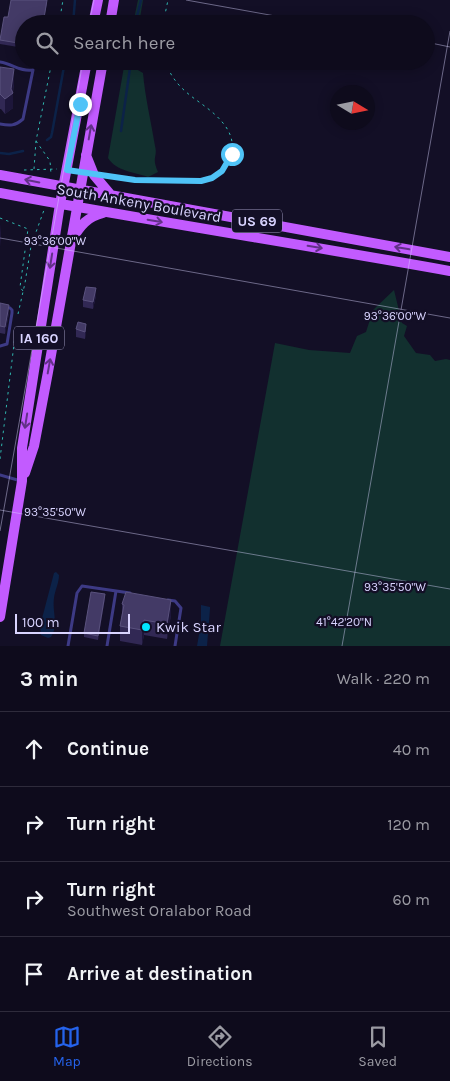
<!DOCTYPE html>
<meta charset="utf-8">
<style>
body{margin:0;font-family:Karla,sans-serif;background:#171425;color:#f1f3f6}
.compass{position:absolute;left:330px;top:85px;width:45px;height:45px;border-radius:50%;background:#0e0b1c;box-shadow:0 2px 12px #0003;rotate:100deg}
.scale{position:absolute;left:15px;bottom:12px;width:115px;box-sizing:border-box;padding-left:5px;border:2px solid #d9d4ff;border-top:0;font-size:14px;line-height:18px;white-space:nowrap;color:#d9d4ff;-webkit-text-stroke:4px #130f26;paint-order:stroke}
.stop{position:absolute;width:15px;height:15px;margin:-11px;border:4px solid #4fc3f7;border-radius:50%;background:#fff}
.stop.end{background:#4fc3f7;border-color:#fff;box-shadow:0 1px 5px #0008}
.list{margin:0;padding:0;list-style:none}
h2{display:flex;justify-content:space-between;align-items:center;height:65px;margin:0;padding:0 20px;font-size:21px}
h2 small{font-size:16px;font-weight:400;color:#9b9ba3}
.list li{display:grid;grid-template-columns:32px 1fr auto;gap:15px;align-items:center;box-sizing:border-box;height:75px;padding:0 20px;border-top:1px solid #2e2b3b}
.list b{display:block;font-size:19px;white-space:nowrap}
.list p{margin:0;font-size:16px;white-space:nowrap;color:#9b9ba3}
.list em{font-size:16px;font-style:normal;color:#9b9ba3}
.icon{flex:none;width:28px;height:28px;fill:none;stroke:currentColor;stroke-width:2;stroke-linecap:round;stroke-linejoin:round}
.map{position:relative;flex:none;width:450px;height:646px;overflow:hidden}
.search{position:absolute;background:#0e0b1c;box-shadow:0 2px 12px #0003;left:15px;right:15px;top:15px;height:55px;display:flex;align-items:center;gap:12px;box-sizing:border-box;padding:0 18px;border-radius:28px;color:#9b9ba3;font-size:19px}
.sheet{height:365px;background:#0e0b1c}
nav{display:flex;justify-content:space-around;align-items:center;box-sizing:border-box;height:70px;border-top:1px solid #2e2b3b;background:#0e0b1c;font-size:14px;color:#9b9ba3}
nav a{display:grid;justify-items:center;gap:2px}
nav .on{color:#2563eb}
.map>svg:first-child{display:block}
.green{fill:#12302f}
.water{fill:#0c2248}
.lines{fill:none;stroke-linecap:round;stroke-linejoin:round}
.stream{stroke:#0c2248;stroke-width:2.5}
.path{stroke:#2fb8b0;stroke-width:1;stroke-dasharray:2.5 4;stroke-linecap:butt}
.service{stroke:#3d3a85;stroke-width:3}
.primary{stroke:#c25bff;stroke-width:10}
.wall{fill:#312854}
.shaded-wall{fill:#1d163a}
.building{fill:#433a66;stroke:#5a527e}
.oneway{stroke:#623188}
.route{stroke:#4fc3f7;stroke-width:6}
.ticks{fill:none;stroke:#d9d4ff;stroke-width:1;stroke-opacity:0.45}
.poi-dot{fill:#00e5ff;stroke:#130f26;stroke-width:2}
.labels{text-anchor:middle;stroke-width:4.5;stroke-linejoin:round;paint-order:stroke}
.shield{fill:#130f26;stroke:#9e99be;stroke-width:1}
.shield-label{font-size:14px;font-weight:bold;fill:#d9d4ff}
.street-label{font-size:15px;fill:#d9d4ff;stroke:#130f26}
.poi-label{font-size:15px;fill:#d9d4ff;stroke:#130f26;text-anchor:start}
.ticks-label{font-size:12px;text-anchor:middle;fill:#d9d4ff;stroke:#130f26;stroke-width:4.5;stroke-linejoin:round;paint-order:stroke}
</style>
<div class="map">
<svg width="450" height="646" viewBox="0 0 450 646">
<rect width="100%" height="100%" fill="#130f26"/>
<!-- green -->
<path class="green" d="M138 0H143L139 24H133Z
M125 61H134L136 69 143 73C145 97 151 121 155 146 158 157 151 157 158 172L148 177C134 172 116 171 108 158Z
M394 290 402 323 407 326 404 336 416 353 430 355 435 361 446 359 450 360V646H220L275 343 309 350 350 353 357 336 366 332 373 310Z"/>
<!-- water -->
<path class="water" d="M56 572 59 575C59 583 55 590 54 598 52 612 59 625 51 637L48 638 41 635 40 626 54 573Z
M201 605 210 607V609L207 646H197L201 623Z"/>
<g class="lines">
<!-- stream -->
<path class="stream" d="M73 24 75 0
M135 24 141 0
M121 131 131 61
M47 140 51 137 52 133 65 61
M0 153 9 154 23 151"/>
<!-- path -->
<path class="path" d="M59 24 63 0
M163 24 168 0
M36 141 50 161 51 174
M34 169 36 141 52 61
M24 170 57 169
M108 177C131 180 154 180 177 181 187 181 198 183 208 180 219 176 227 167 231 156 234 146 232 136 226 127 207 100 178 98 165 61
M0 218 28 229 20 287 23 291
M18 314 25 283 31 246 44 210
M0 459 15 336"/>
<!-- service -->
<path class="service" d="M0 62C13 64 20 72 33 70L23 119C15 126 10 126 0 124
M0 306 10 308 12 310V313L7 344 0 346
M0 475 21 481
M168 600 175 601 181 608 175 646
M68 646 77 593 82 586 130 593
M107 646 116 591"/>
<!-- primary -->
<path class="primary" d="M93 24 98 0
M110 24 114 0
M86 155 94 175 110 194
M0 175 450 257
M0 193C150 221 300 244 450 271
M72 239C81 225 87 217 103 213
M25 473 34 446 48 372 103 61
M0 617 22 481V448L60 204 87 61"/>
</g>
<!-- wall -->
<path class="wall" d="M47 3 43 24H24V48L0 44V37L8 17Z
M0 67 14 84 13 92V108L5 114 1 109H0Z
M96 296 93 309 83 307V300Z
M0 303 9 313 5 334 0 333Z
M76 329 86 331 85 339 76 337Z
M105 598 98 640 84 637V633Z
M122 604 171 615 167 639 144 635 142 645 120 641V626L122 613Z"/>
<!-- shaded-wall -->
<path class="shaded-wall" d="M14 69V84L12 94 13 93V108L5 114V99L11 89Z
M1 224V239L0 247V232Z
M96 288V296L93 309V302Z
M9 305V313L5 334V327Z
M86 324V331L85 339V332Z
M105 594V598L98 640V636Z
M171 600V615L167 639V624Z
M144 620V635L142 645V630Z"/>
<!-- building -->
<path class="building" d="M11 0H47L43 24H24V44L0 40 4 17H8Z
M0 67 14 69 11 89 13 93 5 99 0 94Z
M86 287 96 288 93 302 83 300Z
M0 303 9 305 5 327 0 326Z
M78 322 86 324 85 332 76 329Z
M91 592 105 594 98 636 84 633Z
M126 592 171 600 167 624 144 620 142 630 120 626 124 605 122 604Z"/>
<!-- one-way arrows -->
<defs><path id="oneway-shaft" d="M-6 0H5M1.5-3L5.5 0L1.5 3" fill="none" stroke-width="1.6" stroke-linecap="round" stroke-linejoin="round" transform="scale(1.25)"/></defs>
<g class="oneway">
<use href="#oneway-shaft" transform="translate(90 132) rotate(-80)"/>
<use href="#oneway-shaft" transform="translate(32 181) rotate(-169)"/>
<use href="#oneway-shaft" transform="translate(155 221) rotate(10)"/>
<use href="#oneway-shaft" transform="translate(315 247) rotate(9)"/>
<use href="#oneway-shaft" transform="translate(402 248) rotate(-170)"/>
<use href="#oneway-shaft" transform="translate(51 261) rotate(99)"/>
<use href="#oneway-shaft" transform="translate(49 366) rotate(-80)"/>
<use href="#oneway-shaft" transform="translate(26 421) rotate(99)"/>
</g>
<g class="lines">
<!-- route -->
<path class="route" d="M80 104 67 170 135 180 201 181 212 178 222 171 232 154"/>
</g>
<!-- ticks -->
<path class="ticks" d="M186 0 320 24M89 24 94 0M426 42 450 47M0 238 450 318M0 510 450 589M0 531 83 61M342 646 450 31"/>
<!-- markers -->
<circle class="poi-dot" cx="146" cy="627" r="5"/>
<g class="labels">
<!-- shield labels -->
<g class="shield">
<rect x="232" y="209.5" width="50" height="23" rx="4"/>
<rect x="14" y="326.5" width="50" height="23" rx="4"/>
</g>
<g class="shield-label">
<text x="257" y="226">US 69</text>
<text x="39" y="343">IA 160</text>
</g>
<!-- street labels -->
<g class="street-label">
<text transform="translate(139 203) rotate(10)" y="5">South Ankeny Boulevard</text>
</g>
<!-- poi labels -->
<g class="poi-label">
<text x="156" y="632">Kwik Star</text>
</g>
</g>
<g class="ticks-label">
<text x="55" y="245">93°36'00"W</text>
<text x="395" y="320">93°36'00"W</text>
<text x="55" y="516">93°35'50"W</text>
<text x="395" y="591">93°35'50"W</text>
<text x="344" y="626">41°42'20"N</text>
</g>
</svg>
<svg class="compass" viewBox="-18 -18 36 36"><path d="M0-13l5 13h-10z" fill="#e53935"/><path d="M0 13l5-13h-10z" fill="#9b9ba3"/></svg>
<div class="scale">100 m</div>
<div class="stop" style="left:232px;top:154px"></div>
<div class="stop end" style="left:80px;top:104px"></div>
<div class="search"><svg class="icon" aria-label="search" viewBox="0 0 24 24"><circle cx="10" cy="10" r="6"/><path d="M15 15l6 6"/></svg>Search here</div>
</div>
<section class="sheet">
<h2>3 min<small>Walk · 220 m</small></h2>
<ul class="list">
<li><svg class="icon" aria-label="ahead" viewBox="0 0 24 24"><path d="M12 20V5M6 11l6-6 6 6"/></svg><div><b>Continue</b></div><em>40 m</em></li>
<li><svg class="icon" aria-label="right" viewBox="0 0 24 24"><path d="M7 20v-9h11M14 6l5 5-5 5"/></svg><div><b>Turn right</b></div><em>120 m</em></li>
<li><svg class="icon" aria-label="right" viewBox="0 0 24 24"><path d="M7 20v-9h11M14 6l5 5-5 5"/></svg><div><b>Turn right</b><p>Southwest Oralabor Road</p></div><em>60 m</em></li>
<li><svg class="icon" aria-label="arrive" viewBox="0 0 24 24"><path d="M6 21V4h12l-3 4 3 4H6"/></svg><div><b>Arrive at destination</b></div></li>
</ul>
</section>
<nav>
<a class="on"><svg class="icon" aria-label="map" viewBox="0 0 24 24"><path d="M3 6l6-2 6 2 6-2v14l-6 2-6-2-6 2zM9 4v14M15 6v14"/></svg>Map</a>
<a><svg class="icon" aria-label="directions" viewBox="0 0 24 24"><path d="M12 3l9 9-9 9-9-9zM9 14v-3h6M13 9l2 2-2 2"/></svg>Directions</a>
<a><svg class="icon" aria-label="saved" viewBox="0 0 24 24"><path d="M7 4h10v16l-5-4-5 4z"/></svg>Saved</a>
</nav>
